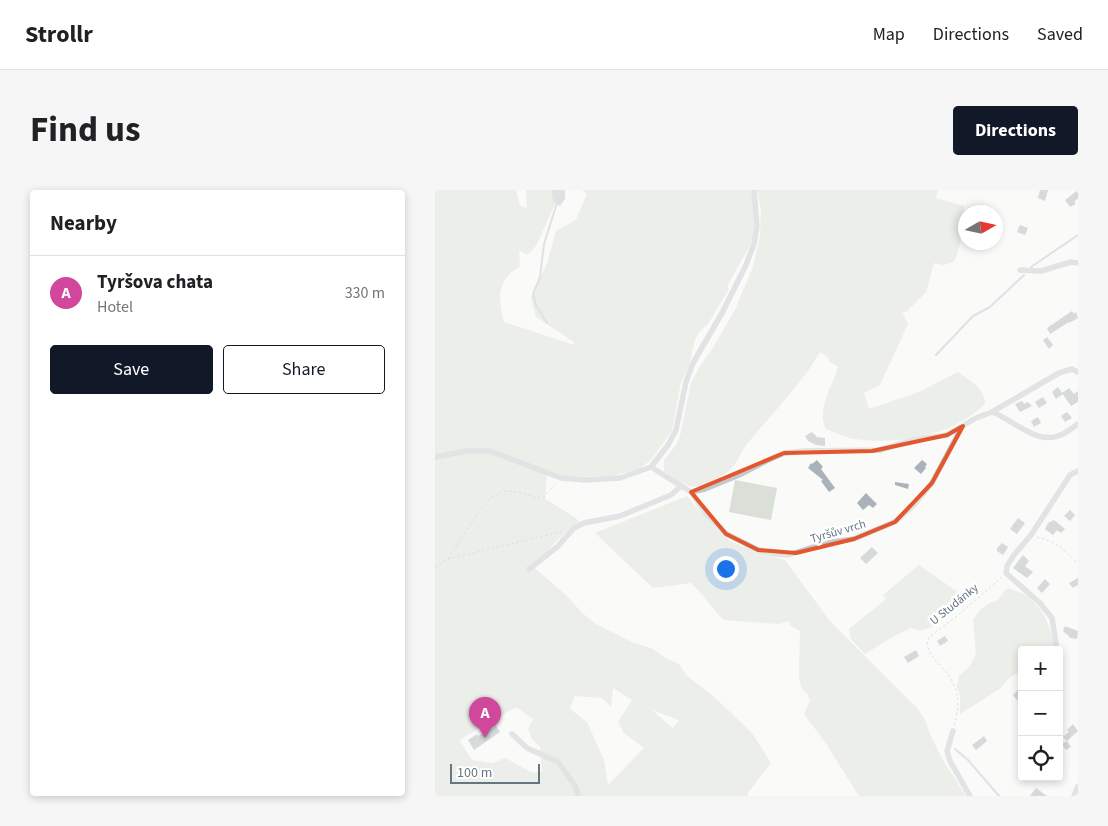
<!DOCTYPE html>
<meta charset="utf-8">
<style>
body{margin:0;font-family:"Source Sans 3",sans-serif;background:#f6f6f6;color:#202124}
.controls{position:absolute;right:15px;bottom:15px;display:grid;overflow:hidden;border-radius:5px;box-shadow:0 2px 8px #0003}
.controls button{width:45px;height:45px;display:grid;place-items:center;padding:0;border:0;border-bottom:1px solid #e0e0e0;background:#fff;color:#202124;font:25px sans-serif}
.compass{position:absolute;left:523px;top:15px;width:45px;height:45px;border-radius:50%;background:#fff;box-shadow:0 2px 8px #0003;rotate:81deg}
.scale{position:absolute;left:15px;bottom:12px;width:90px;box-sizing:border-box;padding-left:5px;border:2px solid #657683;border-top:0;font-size:14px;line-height:18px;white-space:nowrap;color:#657683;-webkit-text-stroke:4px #fff;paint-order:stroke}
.you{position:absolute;left:290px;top:378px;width:18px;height:18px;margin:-12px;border:4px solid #fff;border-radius:50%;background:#1a73e8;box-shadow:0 0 0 8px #1a73e833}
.badge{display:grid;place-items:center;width:32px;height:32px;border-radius:50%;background:#111827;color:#fff;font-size:16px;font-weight:700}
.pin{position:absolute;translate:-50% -41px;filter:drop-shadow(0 1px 2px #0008)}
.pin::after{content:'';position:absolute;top:26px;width:18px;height:15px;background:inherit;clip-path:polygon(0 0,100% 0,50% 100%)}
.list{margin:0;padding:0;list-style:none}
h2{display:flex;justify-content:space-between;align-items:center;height:65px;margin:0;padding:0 20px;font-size:21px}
h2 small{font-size:16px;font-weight:400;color:#757577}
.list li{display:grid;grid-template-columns:32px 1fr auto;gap:15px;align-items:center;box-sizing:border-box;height:75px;padding:0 20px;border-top:1px solid #e0e0e0}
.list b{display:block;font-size:19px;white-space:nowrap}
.list p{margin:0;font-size:16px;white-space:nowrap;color:#757577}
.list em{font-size:16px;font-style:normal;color:#757577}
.actions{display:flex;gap:10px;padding:15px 20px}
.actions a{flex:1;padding:11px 0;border:1px solid #111827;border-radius:5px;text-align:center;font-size:18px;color:#111827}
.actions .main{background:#111827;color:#fff}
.icon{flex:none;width:28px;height:28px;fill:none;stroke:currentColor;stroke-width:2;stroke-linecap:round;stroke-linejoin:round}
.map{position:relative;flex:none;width:643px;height:606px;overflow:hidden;border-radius:5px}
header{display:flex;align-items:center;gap:30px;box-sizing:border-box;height:70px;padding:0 25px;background:#fff;border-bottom:1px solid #e0e0e0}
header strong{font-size:24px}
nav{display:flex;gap:28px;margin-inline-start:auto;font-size:18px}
.intro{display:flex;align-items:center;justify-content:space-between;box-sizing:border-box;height:120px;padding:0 30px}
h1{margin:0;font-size:35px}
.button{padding:12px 22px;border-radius:5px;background:#111827;color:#fff;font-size:18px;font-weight:700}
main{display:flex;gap:30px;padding:0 30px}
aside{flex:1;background:#fff;border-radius:5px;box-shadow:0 2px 8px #0003}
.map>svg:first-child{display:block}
.green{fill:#dadfd7;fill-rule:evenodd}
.water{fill:#bbc7cb}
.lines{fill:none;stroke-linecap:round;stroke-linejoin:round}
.stream{stroke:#bbc7cb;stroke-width:2}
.building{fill:#aab3b9}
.path{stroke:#bbbfc2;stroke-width:1;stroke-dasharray:2.5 2.5;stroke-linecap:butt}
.minor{stroke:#c3c8cc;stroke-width:5.5}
.marked{fill:none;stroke:#e4572e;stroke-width:4;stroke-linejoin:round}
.labels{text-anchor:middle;stroke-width:5;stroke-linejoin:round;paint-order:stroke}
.street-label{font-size:12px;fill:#657683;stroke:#fff}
</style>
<header>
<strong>Strollr</strong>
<nav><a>Map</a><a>Directions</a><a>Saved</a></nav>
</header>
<div class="intro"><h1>Find us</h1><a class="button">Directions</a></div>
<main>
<aside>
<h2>Nearby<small></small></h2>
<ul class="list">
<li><span class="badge" style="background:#d1479c">A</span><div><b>Tyršova chata</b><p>Hotel</p></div><em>330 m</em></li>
</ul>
<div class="actions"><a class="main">Save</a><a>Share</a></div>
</aside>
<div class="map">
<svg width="643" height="606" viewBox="0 0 643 606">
<rect width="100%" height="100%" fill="#fafaf8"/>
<!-- green -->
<path class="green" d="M0 0H81L85 16 92 18 91 0H116L118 12 120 14 101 56 92 65 84 60 85 76C61 91 63 107 69 132L139 155V152L101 127 96 108 112 73 121 41 141 30 152 4 147 0H317L320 34 316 54 292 96 294 99 273 134 263 143 259 153 254 176 246 192 237 240 216 270 204 279 177 286 131 287 112 280 110 309 141 328 144 332 133 340 110 363 95 374 132 406 147 423 161 434 199 453 218 459 230 468 244 474 252 486 277 505 317 543 336 573 312 604 313 606H0ZM178 498 197 510 183 532 189 543 209 558 173 595 169 570 152 532 135 519 140 506 167 508 176 517ZM81 517 98 529 93 539 97 549 105 557 107 582H96L70 568 58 573 37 570 24 550ZM217 520 244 530 238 538Z
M322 0H503L501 8 529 16C528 36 527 54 519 72L508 75 499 73 491 102 471 122 467 121 473 134 445 195 429 203 434 219 484 202 523 182C535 191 550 198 550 214 517 246 464 255 420 249 410 248 400 242 391 239 381 219 398 197 403 177L394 171 393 167 385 162C365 196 337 223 313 253 306 261 302 274 294 281 289 285 268 297 263 297 252 298 238 288 229 281V270L241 255 245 246 256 193 265 176 276 161 300 120 318 77 325 46 326 19Z
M300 290 342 298 336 330 294 322Z
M252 306 281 339 297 352 322 362 350 370 394 430 482 518 490 530 495 544 506 567 531 606H424L390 552 369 524 375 511 372 503 367 499 364 488 365 441 355 435V431L342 434 289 430C277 418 268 404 256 393L218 398 160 343Z
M484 375 524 403 529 416 518 420V423C505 431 491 445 476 438L459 446 430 464 416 449 414 439 451 409 448 405Z
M573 398C578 400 584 402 589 404 605 413 618 438 618 456L612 460H587V480L573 489 566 498 525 524V506L522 496 524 486 534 477 541 464 538 430 544 421 553 414 563 410 570 400Z"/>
<!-- water -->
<path class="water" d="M116 0H130V9L125 16 118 12Z"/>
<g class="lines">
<!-- stream -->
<path class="stream" d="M596 77 643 45
M112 133 101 115 98 104 105 87 109 54 122 13
M501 165 538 126 555 117 589 85
M520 559 533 570 564 606"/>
</g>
<!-- building -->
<path class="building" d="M605 0H613L610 11 603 8Z
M643 0V8L639 12 641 14 635 17 630 10Z
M585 35 593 38 590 45 582 42Z
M637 121 639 124 641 122 643 128 634 133V132L615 144 612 138Z
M612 147 618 155 614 159 608 150Z
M623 197 628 204 621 209 617 202Z
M634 198 639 204 643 201V212L636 216 627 203Z
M608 207 612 213 604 218 600 212Z
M587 211 589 214 593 212 597 216 585 222 580 214Z
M632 222 637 228 630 232 626 226Z
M603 227 606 233 599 237 596 231Z
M377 242 382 247 390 248V256L381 255 373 251 370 246Z
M382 270 388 277 386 279 400 298 394 302 386 291 388 290 373 278 376 273 377 274Z
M487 270 492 274 490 277 491 278 486 284 479 278Z
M460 292 474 294 473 299 460 295Z
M431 303 442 314 438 318 434 315 428 320 422 313Z
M635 320 640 325 635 331 629 326Z
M583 328 590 333 582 344 575 339Z
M619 330 630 339 626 343 622 340 618 345 610 339 613 333Z
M567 353 573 357 568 365 562 361V358Z
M437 357 443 363 431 374 425 368Z
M588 365 594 371 590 376 598 382 592 388 578 378Z
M643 388V395L638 398 634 393Z
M610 389 615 394 607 403 602 398Z
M630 436 643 441 642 449 635 448 633 445 630 443 628 441Z
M510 446 513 451 505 456 502 451Z
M481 460 484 466 473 473 469 467Z
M583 500 587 506 582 510 578 505Z
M638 534 643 541 632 551 636 557 631 560 627 554 632 551 628 547 634 542 632 540Z
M61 536 65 542 39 560 33 550 42 544 43 546Z
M549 546 552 551 541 560 537 555Z
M601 598 612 606H595Z"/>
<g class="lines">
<!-- path -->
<path class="path" d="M602 347C622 352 629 359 643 374
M13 369 129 341
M0 377 13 369 44 321 56 308 68 301 84 302 102 308 109 307 122 292
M519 535C526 515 524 496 509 480 501 471 495 466 492 454L494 448 498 444 521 427 567 387"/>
<!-- minor -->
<path class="minor" d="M585 80 606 81 636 72 643 73
M557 222 624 183 637 179 643 182
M0 267 32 261H55L126 288 150 290 185 288 216 277 233 255 241 240 251 192 258 173 287 123 311 75 319 54 322 36 319 0
M216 277 256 302 272 325 291 344 323 360 340 364 353 365 391 353 419 349 460 332 479 315 497 293 527 237
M256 302 270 299 304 285 331 271 349 263 369 261 444 260 479 250 512 245 541 228 557 222C577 229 600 254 623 246 630 244 637 238 643 234
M94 379 122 357 139 338 149 333 185 326 236 305 246 296
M622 460 617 428 605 413 571 383 572 376 579 365 596 345 635 285 643 281
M518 541 512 561 515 571 535 606
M77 544 92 558 123 572 141 597 143 606
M639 606 643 596"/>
</g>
<!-- marked area -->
<path d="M0 0H643V606H0ZM528 236 497 293 460 332 419 349 361 363 323 360 291 344 256 302 349 263 437 261 512 245Z" fill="#fafaf8" fill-opacity=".55" fill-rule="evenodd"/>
<path class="marked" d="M528 236 497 293 460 332 419 349 361 363 323 360 291 344 256 302 349 263 437 261 512 245Z"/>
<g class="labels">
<!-- street labels -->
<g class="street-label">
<text transform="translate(403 341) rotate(-16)" y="4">Tyršův vrch</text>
<text transform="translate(519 414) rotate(-39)" y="4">U Studánky</text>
</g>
</g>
</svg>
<div class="controls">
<button>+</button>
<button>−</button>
<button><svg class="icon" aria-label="locate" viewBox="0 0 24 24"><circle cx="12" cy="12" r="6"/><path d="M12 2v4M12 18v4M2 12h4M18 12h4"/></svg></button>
</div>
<svg class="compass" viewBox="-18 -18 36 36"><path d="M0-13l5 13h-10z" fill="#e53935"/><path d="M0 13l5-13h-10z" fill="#757577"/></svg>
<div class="scale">100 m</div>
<div class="you"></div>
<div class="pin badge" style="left:50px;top:548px;background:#d1479c">A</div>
</div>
</main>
